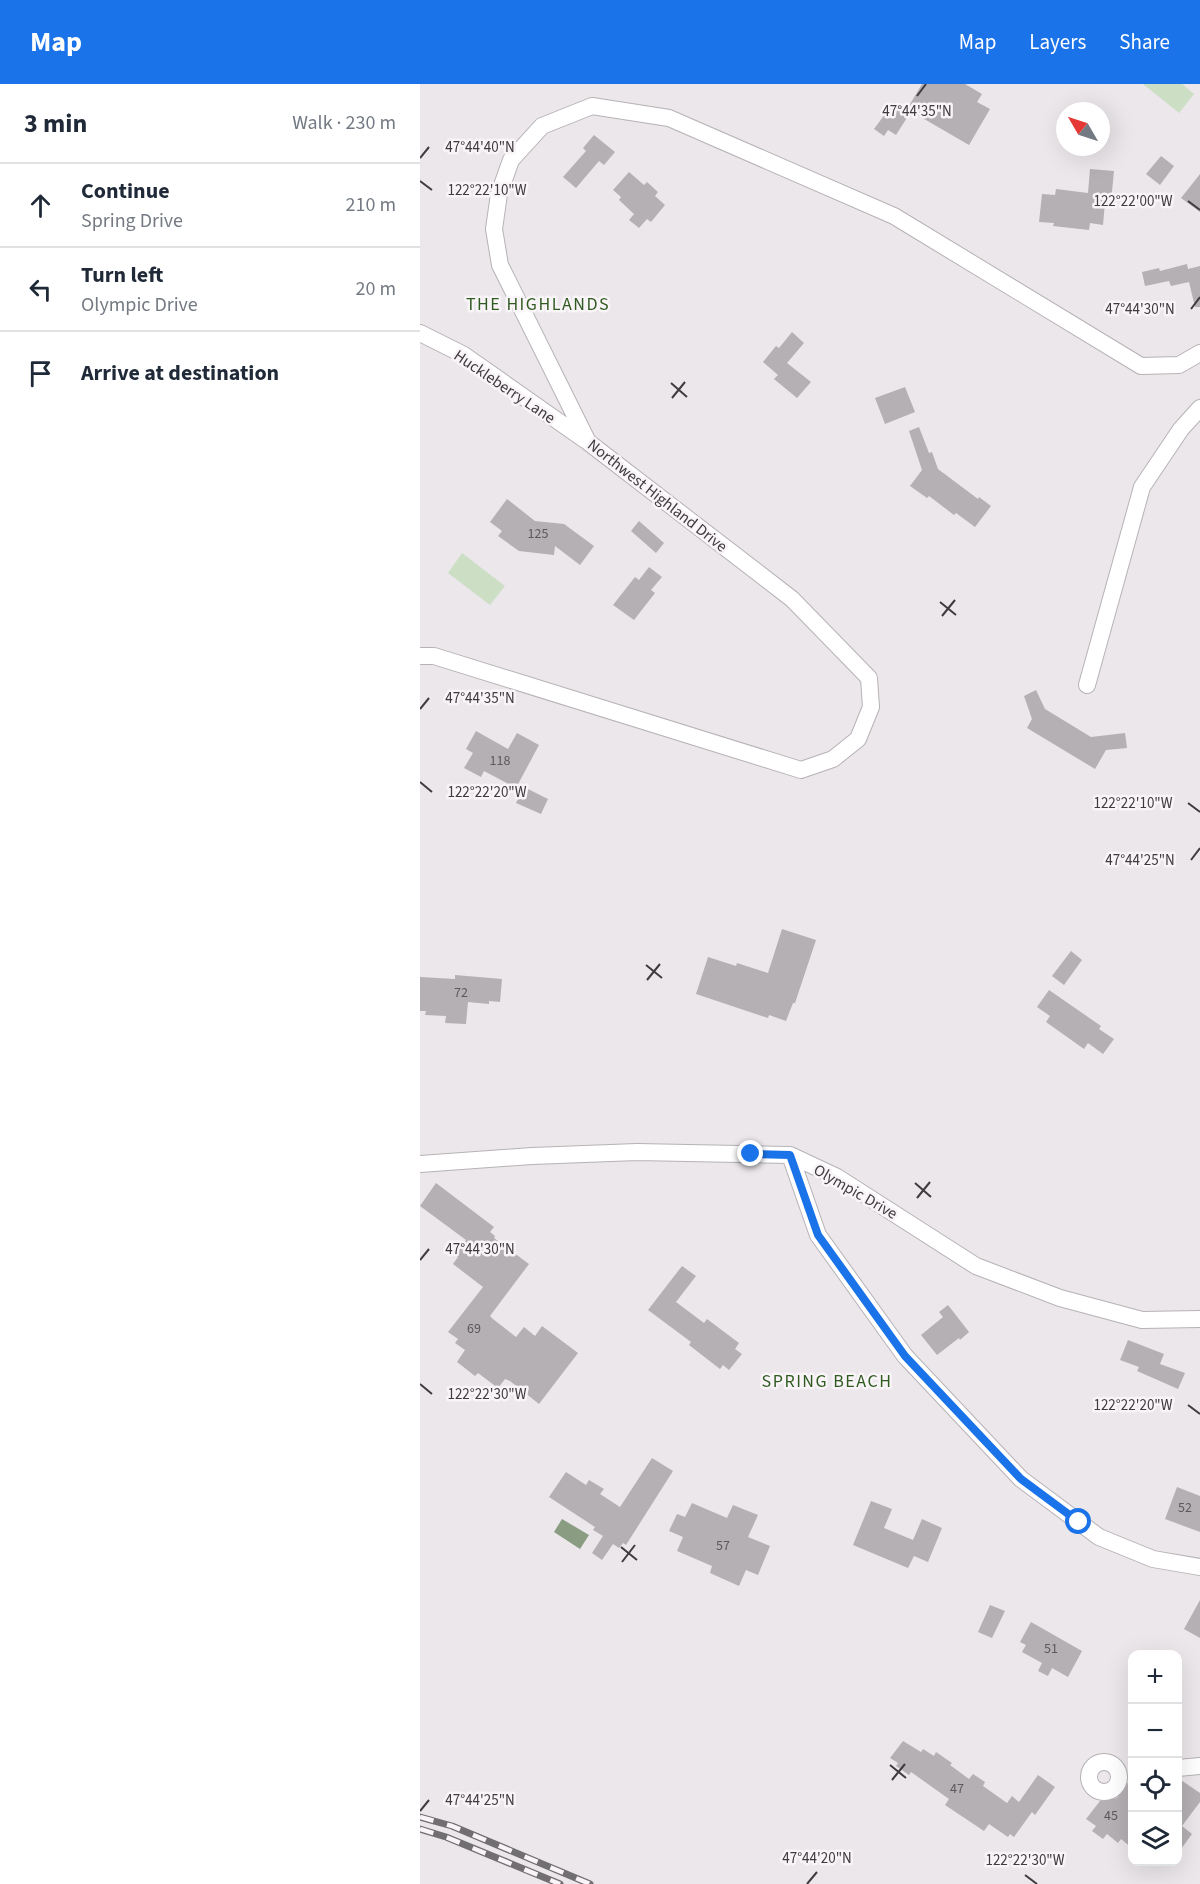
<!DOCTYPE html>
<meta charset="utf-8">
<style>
body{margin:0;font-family:"Source Sans 3",sans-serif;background:#f6f6f7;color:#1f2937}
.controls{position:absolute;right:18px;bottom:18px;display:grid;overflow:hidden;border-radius:12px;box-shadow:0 6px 24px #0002}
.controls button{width:54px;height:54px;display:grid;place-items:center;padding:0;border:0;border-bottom:2px solid #e0e1e3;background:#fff;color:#1f2937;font:30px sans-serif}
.compass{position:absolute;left:636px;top:18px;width:54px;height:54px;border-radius:50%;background:#fff;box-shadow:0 6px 24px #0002;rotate:309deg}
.stop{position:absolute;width:18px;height:18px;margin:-14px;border:4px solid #1a73e8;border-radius:50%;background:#fff}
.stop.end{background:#1a73e8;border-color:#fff;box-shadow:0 2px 6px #0008}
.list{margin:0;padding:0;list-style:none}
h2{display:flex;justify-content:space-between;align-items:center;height:78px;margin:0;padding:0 24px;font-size:26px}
h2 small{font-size:20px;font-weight:400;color:#747a83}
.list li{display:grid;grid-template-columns:39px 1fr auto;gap:18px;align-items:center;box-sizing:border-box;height:84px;padding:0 24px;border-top:2px solid #e0e1e3}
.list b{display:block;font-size:22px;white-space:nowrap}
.list p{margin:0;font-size:20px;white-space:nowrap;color:#747a83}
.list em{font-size:20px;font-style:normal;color:#747a83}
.icon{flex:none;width:33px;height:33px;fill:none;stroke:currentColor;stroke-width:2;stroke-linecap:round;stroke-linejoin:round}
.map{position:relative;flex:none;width:780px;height:1800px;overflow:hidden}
header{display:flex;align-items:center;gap:36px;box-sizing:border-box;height:84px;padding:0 30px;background:#1a73e8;color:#fff}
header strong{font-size:28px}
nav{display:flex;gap:33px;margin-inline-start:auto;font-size:21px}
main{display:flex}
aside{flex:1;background:#fff}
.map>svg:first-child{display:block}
.green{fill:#ccdfc5}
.water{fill:#8a9d83}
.building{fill:#b4b0b4}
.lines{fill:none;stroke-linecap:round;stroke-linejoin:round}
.minor-casing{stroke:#b6b2b6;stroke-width:18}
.minor{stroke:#fff;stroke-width:16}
.rail-casing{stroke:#716f71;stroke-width:7}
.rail{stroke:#f8f4f8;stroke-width:4.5;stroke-dasharray:14;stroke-linecap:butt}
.route{stroke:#1a73e8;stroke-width:8}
.ticks{fill:none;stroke:#3e3c3e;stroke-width:2}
.labels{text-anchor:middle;stroke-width:5;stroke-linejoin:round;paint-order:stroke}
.number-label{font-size:14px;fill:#5c595c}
.street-label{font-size:16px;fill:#3e3c3e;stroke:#f8f4f8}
.neighbourhood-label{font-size:18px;letter-spacing:1.5px;fill:#305b20;stroke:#f8f4f8}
.ticks-label{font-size:15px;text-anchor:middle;fill:#3e3c3e;stroke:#f8f4f8;stroke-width:5;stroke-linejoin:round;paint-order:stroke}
</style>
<header>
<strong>Map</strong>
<nav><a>Map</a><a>Layers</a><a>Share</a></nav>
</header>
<main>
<aside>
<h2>3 min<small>Walk · 230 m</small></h2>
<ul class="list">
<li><svg class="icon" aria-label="ahead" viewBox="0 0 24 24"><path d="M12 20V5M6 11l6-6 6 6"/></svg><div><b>Continue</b><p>Spring Drive</p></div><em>210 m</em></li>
<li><svg class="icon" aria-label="left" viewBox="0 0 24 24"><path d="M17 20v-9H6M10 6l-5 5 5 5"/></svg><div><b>Turn left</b><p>Olympic Drive</p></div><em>20 m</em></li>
<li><svg class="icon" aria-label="arrive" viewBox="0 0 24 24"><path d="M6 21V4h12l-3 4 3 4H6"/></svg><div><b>Arrive at destination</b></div></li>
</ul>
</aside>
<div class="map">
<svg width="780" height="1800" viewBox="0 0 780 1800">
<rect width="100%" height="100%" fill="#ebe7eb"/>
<!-- green -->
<path class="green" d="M723 0H762L774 10 759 29Z
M42 469 85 502 70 521 28 489Z"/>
<!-- water -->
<path class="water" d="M142 1435 169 1451 160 1465 134 1448Z"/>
<!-- building -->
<path class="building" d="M502 0H545L562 10 557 18 570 25 549 61 487 25Z
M474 18 490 29 476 51 468 46 464 52 454 45Z
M174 51 195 68 184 81 179 77 156 104 143 93 166 67 163 64Z
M741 72 754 82 740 101 726 90Z
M670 85 694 87 691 118H685L683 141 670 139 669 146 633 142 634 139 619 138 622 110 635 111 636 105 668 109Z
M209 88 224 101 227 98 238 108 235 112 245 121 231 138 227 135 219 144 209 136 214 130 199 116 201 113 193 106Z
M780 90V128L761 114Z
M767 180 768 185 780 182V223H775L769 198 751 202 749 197 725 202 722 188 739 184 740 187Z
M372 248 384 259 367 279 391 298 377 314 354 295 358 291 343 278 356 262 359 264Z
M485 303 495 328 465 340 455 314Z
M499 343 509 369 512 368 518 385 558 415 559 413 571 422 555 443 536 429 534 431 509 412 507 414 490 402 502 386 489 347Z
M87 415 115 437 144 440 174 462 160 481 135 462 134 471 99 467 78 452 82 447 70 438Z
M219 437 244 459 236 469 211 447Z
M229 483 242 493 231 506 235 509 214 536 193 521 215 493 219 496Z
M616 606 625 625 671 653 705 649 707 664 686 666 675 685 607 644 612 635 604 612Z
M56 647 88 665 97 649 119 661 96 704 64 687 61 693 44 684 53 669 46 665Z
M104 703 128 715 121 730 96 719Z
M362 845 396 856 375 919H373L366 937 349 931 348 934 276 910 288 873 316 882 317 879 348 889Z
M651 867 662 876 644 901 632 892Z
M35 891 82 895 80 918 69 917V920L48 918 46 940 25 939 26 932 5 931 6 927H0V893L35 895Z
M629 906 681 942 679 945 694 955 683 970 668 959 664 965 626 938 630 932 617 923Z
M16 1099 74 1143 70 1148 75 1152 74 1154 109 1180 70 1232 73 1235 96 1253 104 1243 115 1252 122 1242 158 1269 119 1320 90 1297 85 1295 78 1304 58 1289 55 1292 37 1278 45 1266 35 1259 38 1255 28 1248 63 1203 33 1180 38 1173 35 1171 46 1156 0 1122Z
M262 1182 276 1192 256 1218 284 1239 287 1235 319 1259 315 1265 322 1270 309 1286 303 1281 300 1285 269 1261 271 1258 228 1226Z
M528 1221 549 1248 540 1256 539 1254 517 1271 501 1251 523 1233 519 1228Z
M708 1256 744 1270 740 1280 765 1289 758 1305 717 1287 719 1283 700 1276Z
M232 1374 253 1387 206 1461 203 1459 199 1464 193 1460 182 1476 172 1469 183 1452 173 1446 175 1443 129 1413 146 1388 166 1401 169 1396 184 1405 180 1410 200 1423Z
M757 1403 780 1412V1448L745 1435Z
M451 1417 472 1425 464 1444 493 1456 502 1435 522 1444 508 1478 494 1472 488 1484 433 1461Z
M272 1419 307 1434 313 1421 338 1431 328 1453 350 1462 338 1491 326 1486 319 1502 290 1489 292 1482 257 1467 263 1453 249 1447 257 1430 265 1433Z
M780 1516V1554L764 1545Z
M570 1521 585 1527 572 1554 558 1548Z
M611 1538 662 1567 648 1593 632 1584 628 1592 618 1587 622 1579 602 1568 606 1561 600 1558Z
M483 1657 501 1668 503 1665 514 1672 516 1668 532 1679 530 1681 549 1695 553 1690 565 1698 563 1702 587 1719 592 1712 599 1718 618 1691 635 1703 615 1731 612 1728 594 1753 590 1750 588 1753 569 1740 564 1747 525 1721 529 1715 491 1688 489 1691 476 1682 478 1679 470 1674Z
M712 1693V1764L701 1755 698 1759 687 1750 683 1755 672 1747 676 1742 666 1735 680 1717 697 1714Z
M758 1694 780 1709V1718L762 1742 772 1750 758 1769Z"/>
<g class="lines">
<!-- minor casing -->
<g class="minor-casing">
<path id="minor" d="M0 249 44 271 165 356
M0 572H14L381 686 413 675 438 655 451 623 449 594 372 515 168 358 80 181 74 145 79 110 91 76 122 42 172 22 249 34 474 132 721 282 759 281 780 269
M667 601 722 403 761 345 780 324
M370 1071 398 1151 485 1272 601 1395 679 1453 733 1475 780 1483
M0 1080 112 1072 217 1068 370 1071 417 1093 556 1182 640 1214 722 1236 780 1235
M669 1693a15 15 0 1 1 30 0a15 15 0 1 1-30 0Z
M758 1684 780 1682"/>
</g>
<!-- minor -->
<use href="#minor" class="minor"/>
<!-- rail casing -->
<g class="rail-casing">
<path id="rail" d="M0 1733 32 1742 170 1800
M0 1745 26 1753 140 1800"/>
</g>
<!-- rail -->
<use href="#rail" class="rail"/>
</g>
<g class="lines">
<!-- route -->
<path class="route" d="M331 1070 370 1071 398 1151 485 1272 601 1395 659 1438"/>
</g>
<!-- ticks -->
<path class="ticks" d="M497 12 506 0M0 74 9 63M0 97 12 106M768 117 780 126M771 225 780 213M251 299 267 313M252 314 265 298M520 518 536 531M522 532 535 516M0 625 9 614M0 698 12 708M768 719 780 728M771 776 780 764M226 881 242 894M227 896 240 880M495 1099 511 1113M497 1114 510 1098M0 1176 9 1165M0 1300 12 1310M768 1321 780 1330M201 1463 217 1476M202 1478 215 1461M470 1681 486 1694M472 1696 485 1680M0 1727 9 1716M605 1791 617 1800M387 1800 397 1788"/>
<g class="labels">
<!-- number labels -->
<g class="number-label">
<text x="118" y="454">125</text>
<text x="80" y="681">118</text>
<text x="41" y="913">72</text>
<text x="54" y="1249">69</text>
<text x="765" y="1428">52</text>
<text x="303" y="1466">57</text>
<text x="631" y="1569">51</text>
<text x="537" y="1709">47</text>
<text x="691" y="1736">45</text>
</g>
<!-- street labels -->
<g class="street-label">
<text transform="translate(85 302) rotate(34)" y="6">Huckleberry Lane</text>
<text transform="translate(238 411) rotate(38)" y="6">Northwest Highland Drive</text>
<text transform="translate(436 1107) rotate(30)" y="6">Olympic Drive</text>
</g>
<!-- neighbourhood labels -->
<g class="neighbourhood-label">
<text x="118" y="226">THE HIGHLANDS</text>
<text x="407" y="1303">SPRING BEACH</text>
</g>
</g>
<g class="ticks-label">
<text x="497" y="32">47°44'35"N</text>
<text x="60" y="68">47°44'40"N</text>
<text x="67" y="111">122°22'10"W</text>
<text x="713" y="122">122°22'00"W</text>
<text x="720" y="230">47°44'30"N</text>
<text x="60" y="619">47°44'35"N</text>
<text x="67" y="713">122°22'20"W</text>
<text x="713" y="724">122°22'10"W</text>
<text x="720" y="781">47°44'25"N</text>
<text x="60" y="1170">47°44'30"N</text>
<text x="67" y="1315">122°22'30"W</text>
<text x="713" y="1326">122°22'20"W</text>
<text x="60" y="1721">47°44'25"N</text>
<text x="397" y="1779">47°44'20"N</text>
<text x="605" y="1781">122°22'30"W</text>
</g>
</svg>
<div class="controls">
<button>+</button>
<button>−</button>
<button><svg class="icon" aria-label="locate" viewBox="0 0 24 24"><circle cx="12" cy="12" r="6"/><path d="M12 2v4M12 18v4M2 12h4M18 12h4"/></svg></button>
<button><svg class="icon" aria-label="layers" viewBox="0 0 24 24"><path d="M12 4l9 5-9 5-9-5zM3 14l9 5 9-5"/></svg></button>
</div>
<svg class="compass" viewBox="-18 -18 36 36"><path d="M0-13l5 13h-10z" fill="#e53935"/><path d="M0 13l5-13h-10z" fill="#747a83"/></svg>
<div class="stop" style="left:659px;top:1438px"></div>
<div class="stop end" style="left:331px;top:1070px"></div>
</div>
</main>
